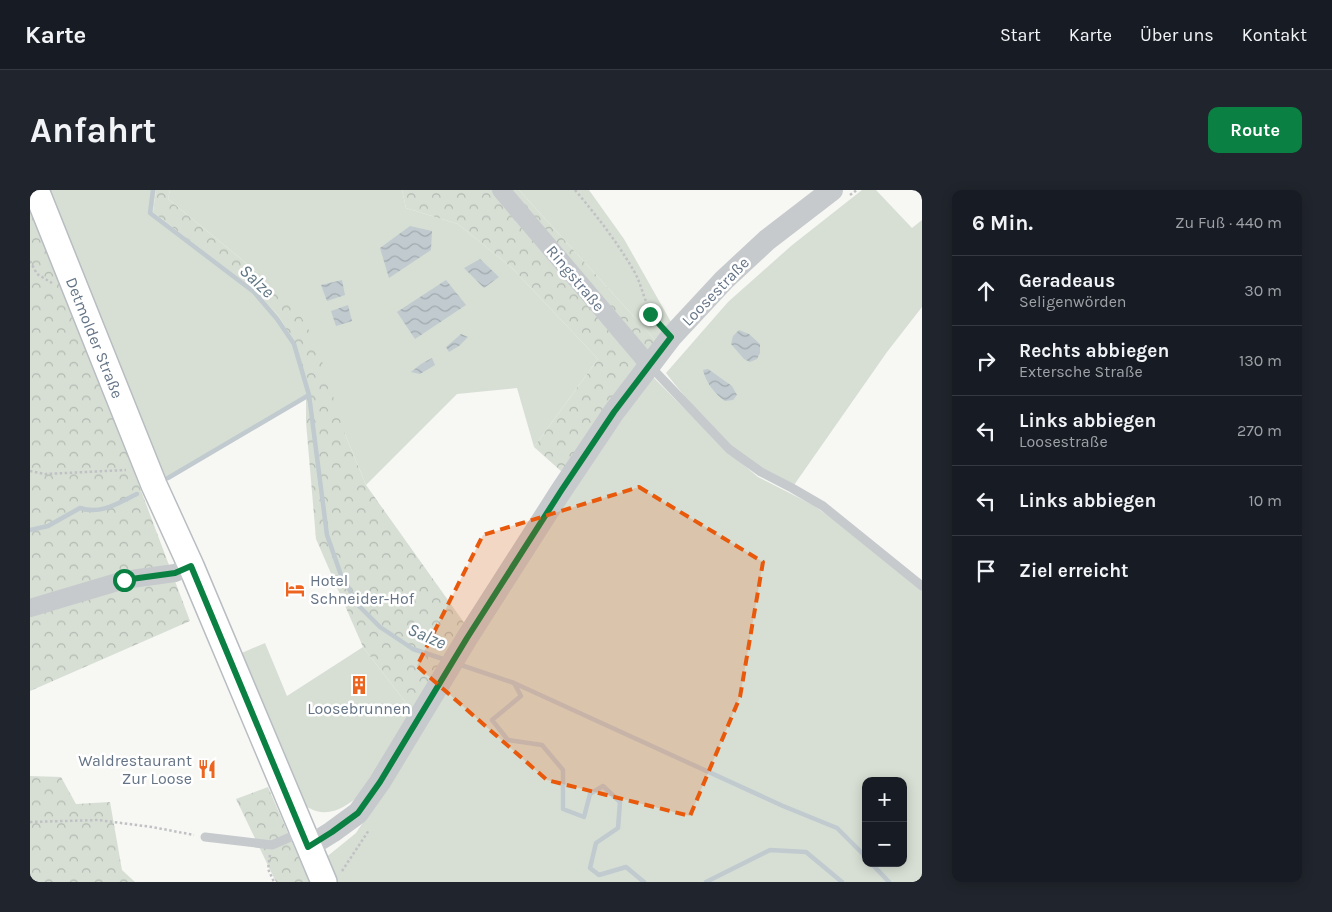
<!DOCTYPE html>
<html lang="de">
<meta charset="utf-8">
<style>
body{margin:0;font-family:Karla,sans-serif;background:#20242c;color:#f1f3f6}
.controls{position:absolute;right:15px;bottom:15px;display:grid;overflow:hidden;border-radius:10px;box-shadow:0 2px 12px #0003}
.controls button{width:45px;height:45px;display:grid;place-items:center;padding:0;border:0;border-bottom:1px solid #363941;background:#171b24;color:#f1f3f6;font:25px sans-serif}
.stop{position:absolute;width:15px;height:15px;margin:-11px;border:4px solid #0b8043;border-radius:50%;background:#fff}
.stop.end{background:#0b8043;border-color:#fff;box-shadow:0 1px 5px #0008}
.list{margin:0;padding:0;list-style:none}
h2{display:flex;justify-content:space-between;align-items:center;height:65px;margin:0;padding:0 20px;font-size:21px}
h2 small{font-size:16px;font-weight:400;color:#9ea1a6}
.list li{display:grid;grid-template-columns:32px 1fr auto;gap:15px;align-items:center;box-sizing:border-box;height:70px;padding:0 20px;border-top:1px solid #363941}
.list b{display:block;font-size:19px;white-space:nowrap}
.list p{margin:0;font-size:16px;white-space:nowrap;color:#9ea1a6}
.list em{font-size:16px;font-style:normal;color:#9ea1a6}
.icon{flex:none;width:28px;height:28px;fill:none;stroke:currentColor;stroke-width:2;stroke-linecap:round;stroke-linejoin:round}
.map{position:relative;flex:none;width:892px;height:692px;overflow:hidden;border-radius:10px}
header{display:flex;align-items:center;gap:30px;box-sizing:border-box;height:70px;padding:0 25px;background:#171b24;border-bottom:1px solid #363941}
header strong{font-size:24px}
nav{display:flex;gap:28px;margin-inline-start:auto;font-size:18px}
.intro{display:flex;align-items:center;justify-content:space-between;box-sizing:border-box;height:120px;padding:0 30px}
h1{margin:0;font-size:35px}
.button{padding:12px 22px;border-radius:10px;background:#0b8043;color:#fff;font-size:18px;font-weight:700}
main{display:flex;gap:30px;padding:0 30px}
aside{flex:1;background:#171b24;border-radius:10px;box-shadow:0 2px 12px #0003}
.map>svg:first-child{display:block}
.green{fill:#d7dfd4;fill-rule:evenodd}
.forest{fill:url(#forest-crowns)}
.water{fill:url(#water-waves)}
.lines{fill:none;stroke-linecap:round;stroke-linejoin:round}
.stream{stroke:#c0cacf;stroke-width:4.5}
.secondary-casing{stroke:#b8bdc2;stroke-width:28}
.path{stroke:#c0c1c4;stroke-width:2.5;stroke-dasharray:2.5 2.5;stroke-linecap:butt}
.service{stroke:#c6cacd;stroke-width:9}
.minor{stroke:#c6cacd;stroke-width:18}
.tertiary{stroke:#c6cacd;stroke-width:22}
.secondary{stroke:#fff;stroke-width:25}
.route{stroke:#0b8043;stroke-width:6}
.marked{fill:#e8590c;fill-opacity:0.2;stroke:#e8590c;stroke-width:4;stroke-dasharray:10 6;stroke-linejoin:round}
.labels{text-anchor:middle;stroke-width:5;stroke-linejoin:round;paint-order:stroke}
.street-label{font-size:16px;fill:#647486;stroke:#fff}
.poi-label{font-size:16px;fill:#647486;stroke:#fff;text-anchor:start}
.water-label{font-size:18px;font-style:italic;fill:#607683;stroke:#fff}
</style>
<header>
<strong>Karte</strong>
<nav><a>Start</a><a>Karte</a><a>Über uns</a><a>Kontakt</a></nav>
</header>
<div class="intro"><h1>Anfahrt</h1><a class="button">Route</a></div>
<main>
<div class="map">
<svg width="892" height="692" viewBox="0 0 892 692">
<defs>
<pattern id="forest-crowns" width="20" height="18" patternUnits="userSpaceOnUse" patternTransform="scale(1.25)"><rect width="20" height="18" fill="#d7dfd4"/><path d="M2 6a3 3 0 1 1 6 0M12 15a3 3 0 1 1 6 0" fill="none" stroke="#b2b9b2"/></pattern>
<pattern id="water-waves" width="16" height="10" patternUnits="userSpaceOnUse" patternTransform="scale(1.25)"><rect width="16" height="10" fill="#c0cacf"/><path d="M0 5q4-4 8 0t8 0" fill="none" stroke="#a0a9ae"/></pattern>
</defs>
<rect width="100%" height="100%" fill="#f7f7f4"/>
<!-- green -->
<path class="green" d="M17 0H126L123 22 224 100 248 125 264 152 280 203 276 209 134 292Z
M140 0H372L376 18 428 34 482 78 568 169 504 257 487 198 427 204 336 295 315 244 227 82 138 9Z
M489 0H559L594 49 641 132 626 151Z
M832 0H846L882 38 892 30V117L857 162 764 295C754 291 742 286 732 280 699 260 660 214 636 183L698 112 761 56Z
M622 186 697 261 728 287 783 315 842 356 892 399V692H298L289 673 326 643 376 568 494 372ZM836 591H873V673H836Z
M235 453 257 506 333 457 383 522 330 605C318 615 303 626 286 621 282 620 276 616 272 614L207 465Z"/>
<!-- forest -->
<path class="forest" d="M126 0H140L138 9 227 82 267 120 286 152 315 244 336 295 435 434 383 522 333 457 286 349 276 232V209L280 203 264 152 248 125 224 100 123 22Z
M372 0H489L626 151 532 282 504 257 568 169 482 78 428 34 376 18Z
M0 5 160 431 0 501Z
M0 586 31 587 46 614 80 612 92 680 105 692H0Z
M238 597 269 668 277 671 286 692H246L206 609Z"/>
<!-- water -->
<path class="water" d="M380 36 402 41 401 60 359 88 350 58Z
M450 69 469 87 454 98 434 78Z
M312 90 315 105 297 111 291 95Z
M416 90 436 115 385 149 367 122Z
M318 115 322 131 306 136 301 121Z
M709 140 719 144 730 154V163L727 169 720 172 714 169 701 154 703 146Z
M431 144 438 147 429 156 419 162 416 157Z
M402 168 405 175 390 184 381 182 391 174Z
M678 179 702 196 707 205 703 210 695 211C685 204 676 193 673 180Z"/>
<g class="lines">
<!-- stream -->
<path class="stream" d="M123 0 120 23 224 102 247 129 264 154 279 205 297 345 311 385 329 416 350 437 383 459 416 470
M138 288 279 205
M0 340 18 336 50 318C71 325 88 313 107 304
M428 474 484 493 491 506 462 530 478 550 512 555 533 580V619L554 627 560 604 573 596 590 612 588 638 566 653 560 678 569 685 596 677 614 692
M484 493 753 616 807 638 836 667
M841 673 859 692
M676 692 740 660 776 662 812 692"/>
<!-- secondary casing -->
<g class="secondary-casing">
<g id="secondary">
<path id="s1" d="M6 0 124 295 161 376 294 692"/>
</g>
</g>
<!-- path -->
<path class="path" d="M545 0C567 26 587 52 604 81 614 99 614 117 629 133
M820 5 827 0
M0 71 7 84 22 93
M0 281 15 284 96 280
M0 632 68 630 122 637 164 645
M240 665 238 679 244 692
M312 681 339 640"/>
<!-- service -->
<path class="service" d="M620 176 699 259 731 282 762 298 793 316 892 396
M175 647 242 655 272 642"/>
<!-- minor -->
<path class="minor" d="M471 0 620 176
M0 418 94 390 145 383 161 376"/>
<!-- tertiary -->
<path class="tertiary" d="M278 657 302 642 328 623 350 592 437 448 531 301 584 222 641 147 694 90 737 50 802 0"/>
<!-- secondary -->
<use href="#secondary" class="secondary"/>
</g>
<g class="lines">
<!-- route -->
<path class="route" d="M94 390 145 383 161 376 278 657 302 642 328 623 350 592 437 448 531 301 584 222 641 147 620 124"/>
</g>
<!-- marked area -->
<path class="marked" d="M609 297 733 372 710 507 660 626 517 590 387 476 453 345Z"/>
<!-- icons -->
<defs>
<g id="hotel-bare" transform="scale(1.5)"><path d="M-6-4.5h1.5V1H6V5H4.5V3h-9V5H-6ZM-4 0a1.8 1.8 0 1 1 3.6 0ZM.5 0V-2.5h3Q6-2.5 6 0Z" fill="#ed641e" stroke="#fff" stroke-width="2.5" paint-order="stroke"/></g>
<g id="building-bare" transform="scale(1.5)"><path d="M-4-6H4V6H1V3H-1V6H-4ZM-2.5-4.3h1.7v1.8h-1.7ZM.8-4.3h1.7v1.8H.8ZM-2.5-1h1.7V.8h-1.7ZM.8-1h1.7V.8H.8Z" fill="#ed641e" stroke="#fff" stroke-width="2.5" paint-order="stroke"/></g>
<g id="restaurant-bare" transform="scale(1.5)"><path d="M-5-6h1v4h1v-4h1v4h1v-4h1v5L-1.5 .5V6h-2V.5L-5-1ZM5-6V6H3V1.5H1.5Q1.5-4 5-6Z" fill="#ed641e" stroke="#fff" stroke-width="2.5" paint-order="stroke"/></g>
</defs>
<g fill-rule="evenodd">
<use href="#hotel-bare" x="265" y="399"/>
<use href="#building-bare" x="329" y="495"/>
<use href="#restaurant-bare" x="177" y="579"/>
</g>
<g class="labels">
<!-- street labels -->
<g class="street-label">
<text transform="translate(546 88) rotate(50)" y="6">Ringstraße</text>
<text transform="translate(685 101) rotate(-46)" y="6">Loosestraße</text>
<text dy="6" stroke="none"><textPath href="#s1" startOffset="159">Detmolder Straße</textPath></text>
</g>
<!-- poi labels -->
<g class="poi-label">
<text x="280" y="396">Hotel<tspan x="280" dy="18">Schneider-Hof</tspan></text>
<text x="329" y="524" text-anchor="middle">Loosebrunnen</text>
<text x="162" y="576" text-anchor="end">Waldrestaurant<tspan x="162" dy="18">Zur Loose</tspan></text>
</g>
<!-- water labels -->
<g class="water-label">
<text transform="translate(227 91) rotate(43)" y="6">Salze</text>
<text transform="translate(397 446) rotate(24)" y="6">Salze</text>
</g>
</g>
</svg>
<div class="controls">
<button>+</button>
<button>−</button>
</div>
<div class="stop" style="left:94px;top:390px"></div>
<div class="stop end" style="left:620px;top:124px"></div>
</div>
<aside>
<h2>6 Min.<small>Zu Fuß · 440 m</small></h2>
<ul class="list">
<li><svg class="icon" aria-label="ahead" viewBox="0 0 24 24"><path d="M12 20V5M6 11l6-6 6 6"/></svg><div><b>Geradeaus</b><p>Seligenwörden</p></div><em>30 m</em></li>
<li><svg class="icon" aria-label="right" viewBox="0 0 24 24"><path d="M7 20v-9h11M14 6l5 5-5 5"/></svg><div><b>Rechts abbiegen</b><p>Extersche Straße</p></div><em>130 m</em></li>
<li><svg class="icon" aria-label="left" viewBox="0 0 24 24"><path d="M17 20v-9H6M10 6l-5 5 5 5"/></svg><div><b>Links abbiegen</b><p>Loosestraße</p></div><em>270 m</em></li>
<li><svg class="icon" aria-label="left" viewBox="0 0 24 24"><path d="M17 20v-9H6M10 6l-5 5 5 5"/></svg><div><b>Links abbiegen</b></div><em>10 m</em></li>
<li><svg class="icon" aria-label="arrive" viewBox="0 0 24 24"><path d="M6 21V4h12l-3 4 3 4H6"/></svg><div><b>Ziel erreicht</b></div></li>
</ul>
</aside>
</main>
